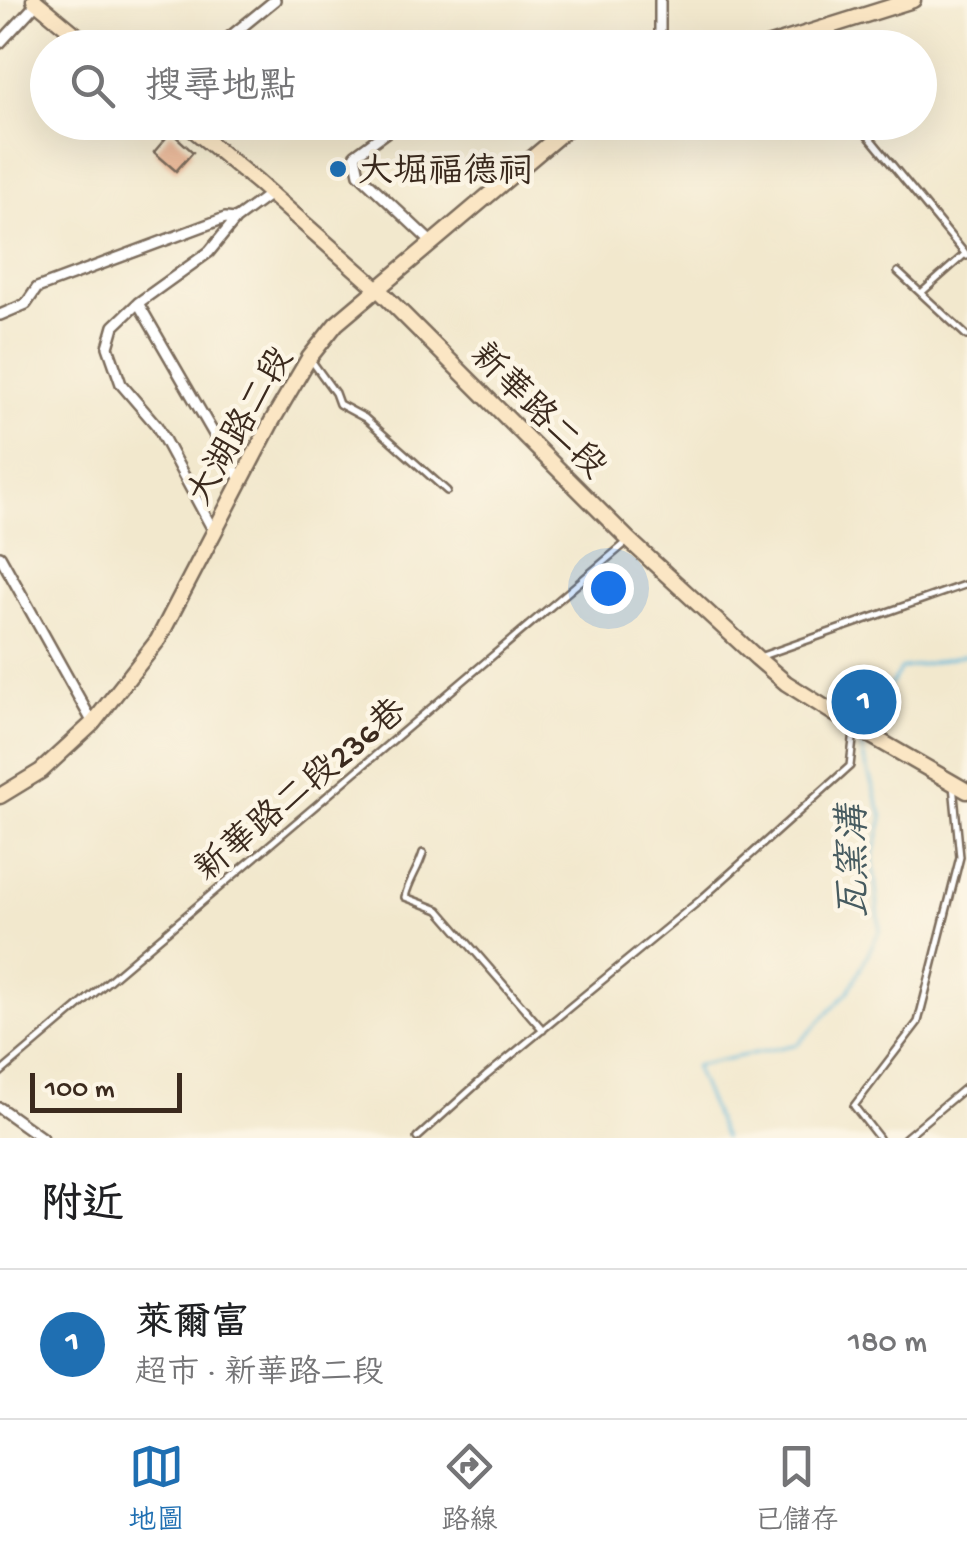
<!DOCTYPE html>
<html lang="zh-TW">
<meta charset="utf-8">
<style>
body{margin:0;font-family:"Gochi Hand","LXGW WenKai TC",sans-serif;background:#f2f2f2;color:#202124}
.scale{position:absolute;left:30px;bottom:25px;width:152px;box-sizing:border-box;padding-left:10px;border:5px solid #3b2a1e;border-top:0;font-size:28px;line-height:35px;white-space:nowrap;color:#3b2a1e;-webkit-text-stroke:8px #fcf5e5;paint-order:stroke}
.you{position:absolute;left:608px;top:588px;width:35px;height:35px;margin:-25px;border:8px solid #fff;border-radius:50%;background:#1a73e8;box-shadow:0 0 0 15px #1a73e833}
.badge{display:grid;place-items:center;width:65px;height:65px;border-radius:50%;background:#1f6fb2;color:#fff;font-size:32px;font-weight:700}
.pin{position:absolute;translate:-50% -50%;border:5px solid #fff;box-shadow:0 2px 10px #0006}
.list{margin:0;padding:0;list-style:none}
h2{display:flex;justify-content:space-between;align-items:center;height:130px;margin:0;padding:0 40px;font-size:42px}
h2 small{font-size:32px;font-weight:400;color:#757577}
.list li{display:grid;grid-template-columns:65px 1fr auto;gap:30px;align-items:center;box-sizing:border-box;height:150px;padding:0 40px;border-top:2px solid #e0e0e0}
.list b{display:block;font-size:38px;white-space:nowrap}
.list p{margin:0;font-size:32px;white-space:nowrap;color:#757577}
.list em{font-size:32px;font-style:normal;color:#757577}
.icon{flex:none;width:55px;height:55px;fill:none;stroke:currentColor;stroke-width:2;stroke-linecap:round;stroke-linejoin:round}
.map{position:relative;flex:none;width:967px;height:1138px;overflow:hidden}
.search{position:absolute;background:#fff;box-shadow:0 10px 40px #0002;left:30px;right:30px;top:30px;height:110px;display:flex;align-items:center;gap:25px;box-sizing:border-box;padding:0 35px;border-radius:55px;color:#757577;font-size:38px}
.sheet{height:280px;background:#fff}
nav{display:flex;justify-content:space-around;align-items:center;box-sizing:border-box;height:140px;border-top:2px solid #e0e0e0;background:#fff;font-size:28px;color:#757577}
nav a{display:grid;justify-items:center;gap:5px}
nav .on{color:#1f6fb2}
.map>svg:first-child{display:block}
.lines{fill:none;stroke-linecap:round;stroke-linejoin:round}
.stream{stroke:#5db6da;stroke-width:2.5}
.building{fill:#e9b594}
.lane-casing{stroke:#7b6c5b;stroke-width:10}
.street-casing{stroke:#7b6c5b;stroke-width:14}
.secondary-casing{stroke:#7b6c5b;stroke-width:19}
.lane{stroke:#fff;stroke-width:5}
.street{stroke:#fff;stroke-width:9}
.secondary{stroke:#fbe6c4;stroke-width:14}
.poi-dot{fill:#1f6fb2;stroke:#fcf5e5;stroke-width:4}
.labels{text-anchor:middle;stroke-width:9;stroke-linejoin:round;paint-order:stroke}
.poi-label{font-size:35px;fill:#3b2a1e;stroke:#fcf5e5;text-anchor:start}
.street-label{font-size:35px;fill:#3b2a1e;stroke:#fcf5e5}
.water-label{font-size:38px;font-style:italic;fill:#475b60;stroke:#fcf5e5}
</style>
<div class="map">
<svg width="967" height="1138" viewBox="0 0 967 1138">
<rect width="100%" height="100%" fill="#fcf5e5"/>
<filter id="ink" filterUnits="userSpaceOnUse"><feTurbulence type="fractalNoise" baseFrequency=".01" numOctaves="2"/><feDisplacementMap in="SourceGraphic" scale="20" xChannelSelector="R" yChannelSelector="G"/><feConvolveMatrix kernelMatrix="1 2 1 2 8 2 1 2 1" color-interpolation-filters="sRGB"/></filter>
<filter id="wash" filterUnits="userSpaceOnUse"><feTurbulence type="fractalNoise" baseFrequency=".0048" numOctaves="4" result="noise"/><feDisplacementMap in="SourceGraphic" scale="40" xChannelSelector="R" yChannelSelector="G"/><feGaussianBlur stdDeviation="2.25" result="paint"/><feColorMatrix in="noise" values="0 0 0 0 0 0 0 0 0 0 0 0 0 0 0 0 0 1.4 0 .05"/><feComposite in="paint" operator="in"/></filter>
<g filter="url(#wash)">
<rect width="100%" height="100%" fill="#f2e8cd"/>
<g class="lines">
<!-- stream -->
<path class="stream" d="M864 726 901 669 967 655
M724 1138 694 1066 798 1044 849 991 880 930 873 858 883 818 863 756 862 738"/>
</g>
<g id="blocks">
<!-- building -->
<path class="building" d="M171 132 193 152 176 171 154 152Z"/>
</g>
</g>
<g filter="url(#ink)">
<use href="#blocks" fill-opacity="0" stroke="#7b6c5b" stroke-width="2.5"/>
<g class="lines">
<!-- lane casing -->
<g class="lane-casing">
<path id="lane" d="M865 132 967 256
M898 272 967 336
M921 293 964 255
M311 360 335 393 339 404 365 418 447 491
M762 656 967 584
M423 853C418 870 409 880 405 897L439 910 543 1030
M0 1073 627 542
M417 1138 486 1076 699 901 850 766 854 731
M879 1138 854 1106 918 1022 960 857 953 785
M905 1138 967 1086"/>
</g>
<!-- street casing -->
<g class="street-casing">
<path id="street" d="M0 43 37 3
M216 48 275 0
M660 48V0
M400 122 355 155 359 174 430 241
M536 122 552 141
M138 303 241 481
M0 315 26 304 37 288 225 218 236 219
M213 530 157 426 121 384 108 347 114 326 138 303 209 252 236 219 270 194
M0 556 93 723
M0 1108 42 1138"/>
</g>
<!-- secondary casing -->
<g class="secondary-casing">
<path id="secondary" d="M34 0 92 48
M760 48 913 0
M184 122 257 182 378 289 629 540 757 658 786 683 854 726 967 791
M0 796 41 771 93 723 158 640 272 421 309 358 336 324 575 122"/>
</g>
<!-- lane -->
<use href="#lane" class="lane"/>
<!-- street -->
<use href="#street" class="street"/>
<!-- secondary -->
<use href="#secondary" class="secondary"/>
</g>
</g>
<!-- markers -->
<circle class="poi-dot" cx="338" cy="169" r="10"/>
<g class="labels">
<!-- poi labels -->
<g class="poi-label">
<text x="358" y="181">大堀福德祠</text>
</g>
<!-- street labels -->
<g class="street-label">
<text transform="translate(540 409) rotate(45)" y="12">新華路二段</text>
<text transform="translate(238 425) rotate(-60)" y="12">大湖路二段</text>
<text transform="translate(299 788) rotate(-40)" y="12">新華路二段236巷</text>
</g>
<!-- water labels -->
<g class="water-label">
<text transform="translate(851 862) rotate(-91)" y="13">瓦窯溝</text>
</g>
</g>
</svg>
<div class="scale">100 m</div>
<div class="you"></div>
<div class="pin badge" style="left:864px;top:702px">1</div>
<div class="search"><svg class="icon" aria-label="search" viewBox="0 0 24 24"><circle cx="10" cy="10" r="6"/><path d="M15 15l6 6"/></svg>搜尋地點</div>
</div>
<section class="sheet">
<h2>附近<small></small></h2>
<ul class="list">
<li><span class="badge">1</span><div><b>萊爾富</b><p>超市 · 新華路二段</p></div><em>180 m</em></li>
</ul>
</section>
<nav>
<a class="on"><svg class="icon" aria-label="map" viewBox="0 0 24 24"><path d="M3 6l6-2 6 2 6-2v14l-6 2-6-2-6 2zM9 4v14M15 6v14"/></svg>地圖</a>
<a><svg class="icon" aria-label="directions" viewBox="0 0 24 24"><path d="M12 3l9 9-9 9-9-9zM9 14v-3h6M13 9l2 2-2 2"/></svg>路線</a>
<a><svg class="icon" aria-label="saved" viewBox="0 0 24 24"><path d="M7 4h10v16l-5-4-5 4z"/></svg>已儲存</a>
</nav>
